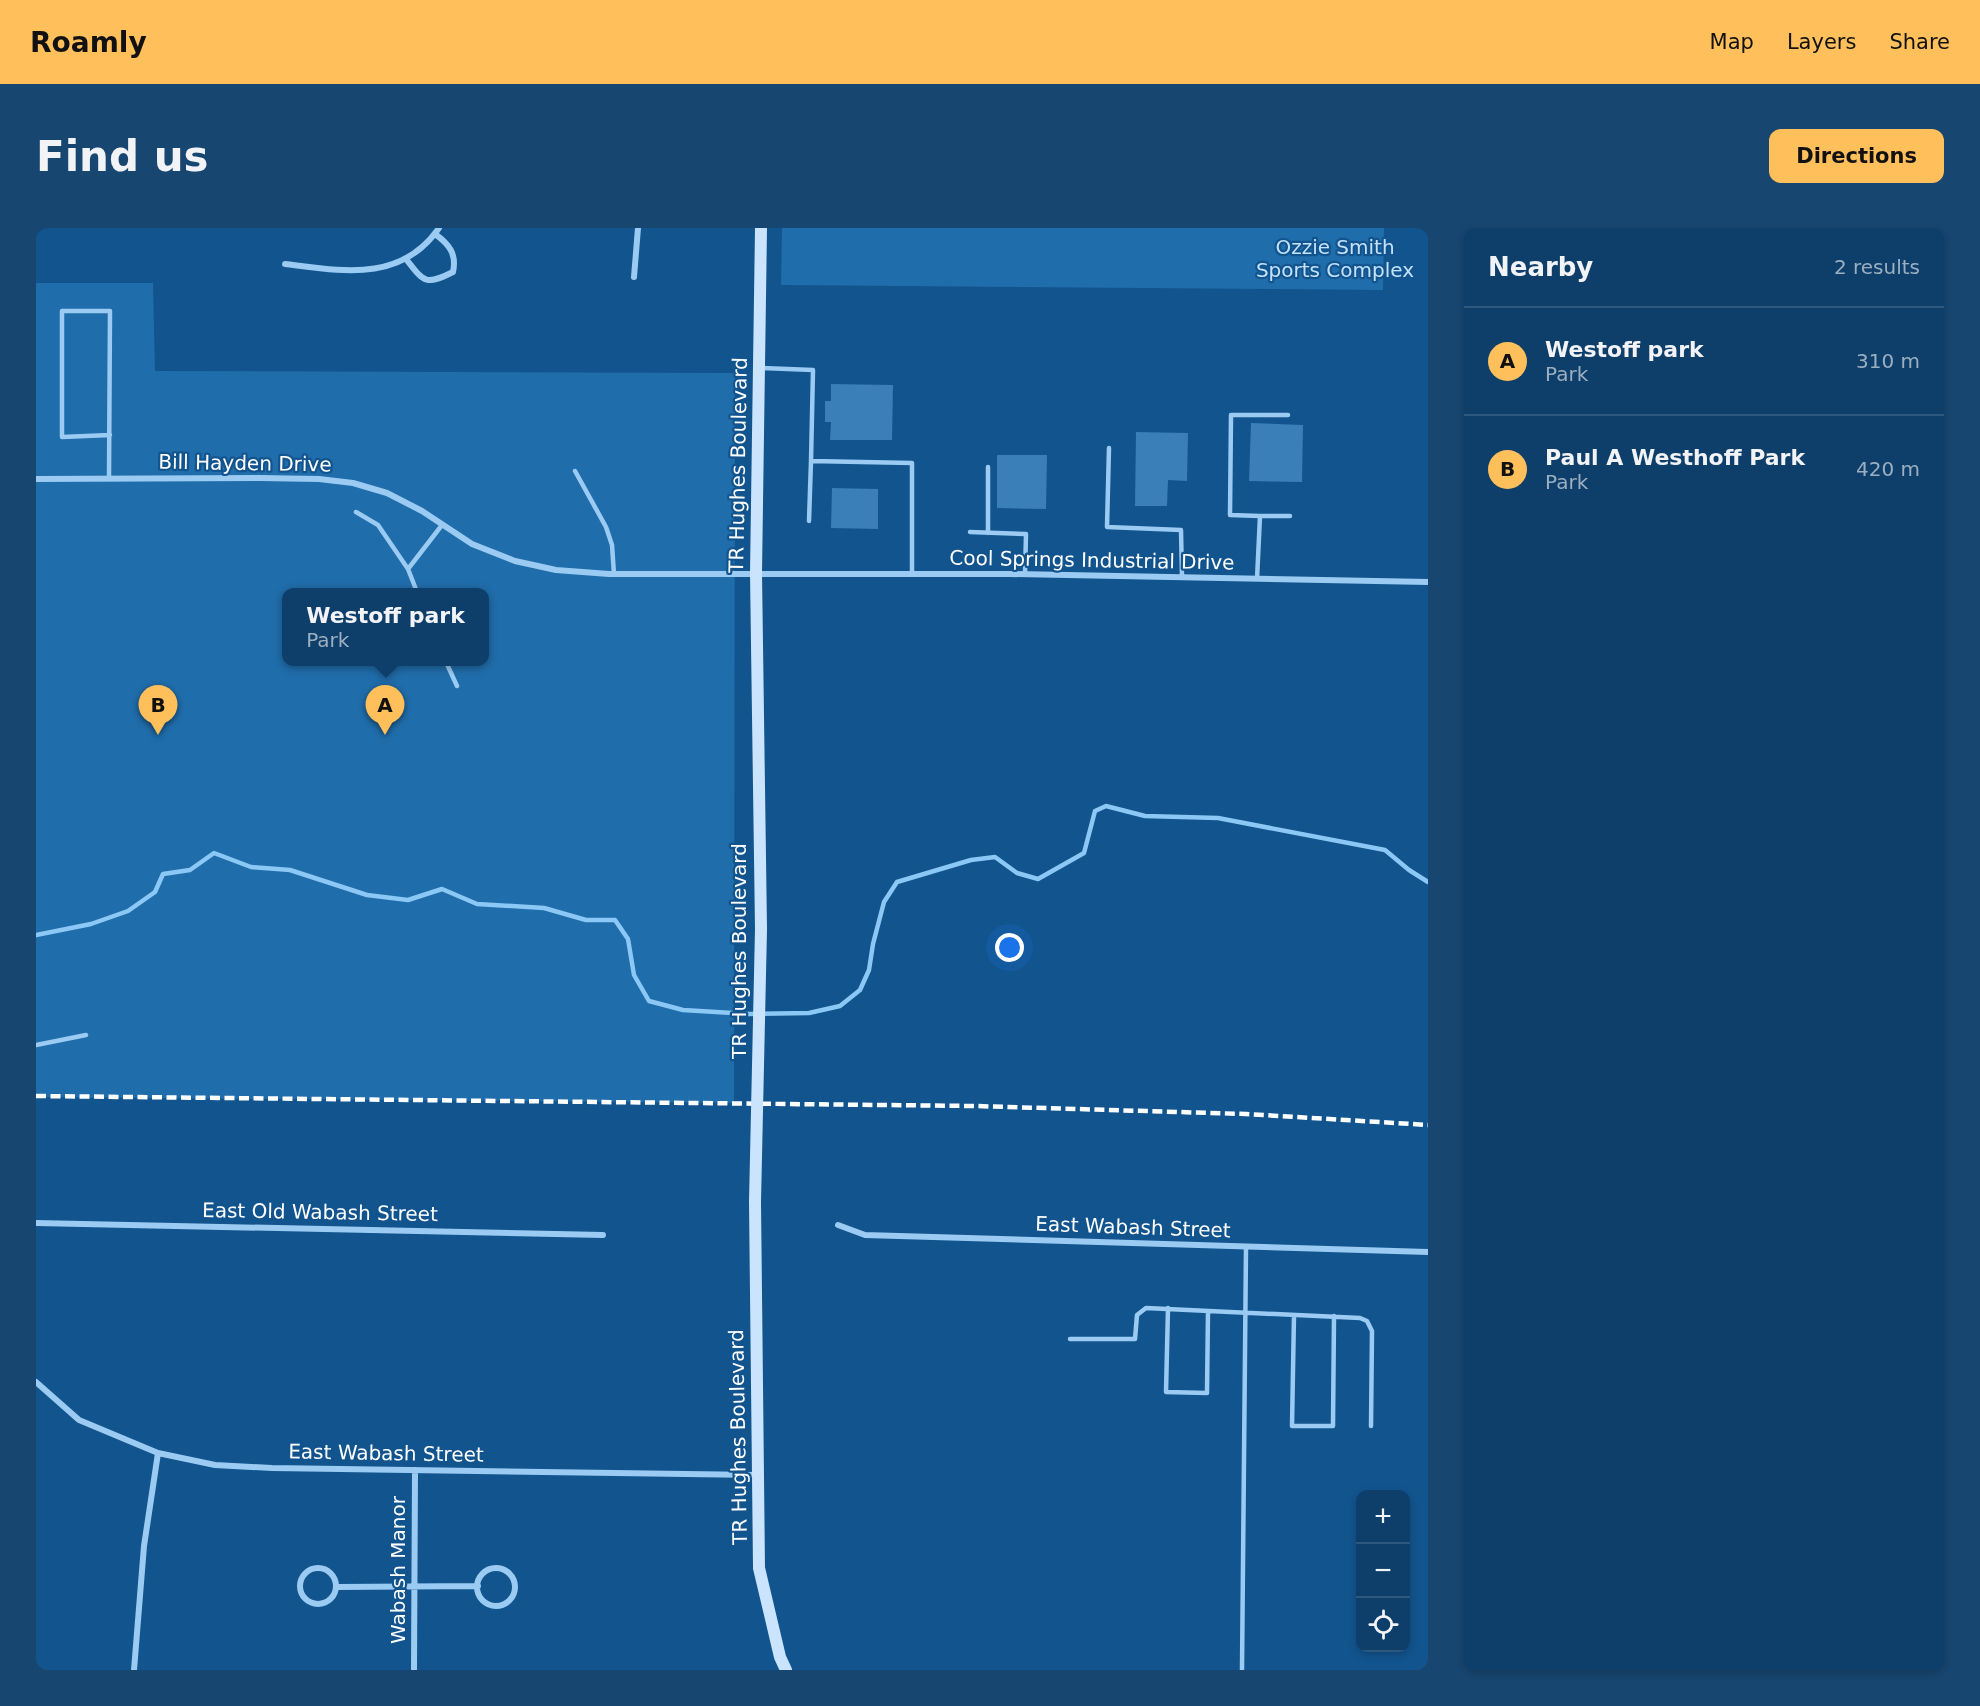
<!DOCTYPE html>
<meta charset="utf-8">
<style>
body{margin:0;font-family:"DejaVu Sans",sans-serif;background:#174670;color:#f1f3f6}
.controls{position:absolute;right:18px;bottom:18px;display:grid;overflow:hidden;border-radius:12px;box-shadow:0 3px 9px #0003}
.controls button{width:54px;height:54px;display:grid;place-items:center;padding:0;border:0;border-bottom:2px solid #2e587e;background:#0e3f6a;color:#f1f3f6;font:30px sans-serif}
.you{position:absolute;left:974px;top:720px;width:21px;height:21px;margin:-15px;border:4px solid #fff;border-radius:50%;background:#1a73e8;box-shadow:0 0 0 9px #1a73e833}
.badge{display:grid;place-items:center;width:39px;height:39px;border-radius:50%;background:#ffbf5b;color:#111;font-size:20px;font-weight:700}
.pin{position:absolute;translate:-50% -50px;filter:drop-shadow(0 2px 3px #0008)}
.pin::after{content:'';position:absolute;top:32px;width:21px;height:18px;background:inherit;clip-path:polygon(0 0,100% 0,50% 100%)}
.popup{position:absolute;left:246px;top:360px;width:207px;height:78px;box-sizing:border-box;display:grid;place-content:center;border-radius:12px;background:#0e3f6a;filter:drop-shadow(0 2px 4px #0005);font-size:20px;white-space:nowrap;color:#9bafc1}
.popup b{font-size:22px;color:#f1f3f6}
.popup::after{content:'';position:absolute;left:50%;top:100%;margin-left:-12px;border:12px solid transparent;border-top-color:#0e3f6a}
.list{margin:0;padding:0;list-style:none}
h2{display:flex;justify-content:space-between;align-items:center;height:78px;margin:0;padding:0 24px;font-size:26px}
h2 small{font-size:20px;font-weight:400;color:#9bafc1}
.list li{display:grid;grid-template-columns:39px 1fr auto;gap:18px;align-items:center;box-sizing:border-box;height:108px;padding:0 24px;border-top:2px solid #2e587e}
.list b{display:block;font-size:22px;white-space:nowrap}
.list p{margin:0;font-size:20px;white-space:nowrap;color:#9bafc1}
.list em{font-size:20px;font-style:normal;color:#9bafc1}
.icon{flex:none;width:33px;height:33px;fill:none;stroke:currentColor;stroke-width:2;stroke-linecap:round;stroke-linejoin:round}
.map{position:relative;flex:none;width:1392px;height:1442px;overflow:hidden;border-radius:12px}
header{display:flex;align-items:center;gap:36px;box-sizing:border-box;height:84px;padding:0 30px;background:#ffbf5b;color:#111}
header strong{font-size:28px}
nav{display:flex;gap:33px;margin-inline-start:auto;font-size:21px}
.intro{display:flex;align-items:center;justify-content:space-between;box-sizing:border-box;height:144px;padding:0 36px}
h1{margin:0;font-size:42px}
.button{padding:15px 27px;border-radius:12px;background:#ffbf5b;color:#111;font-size:21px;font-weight:700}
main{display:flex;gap:36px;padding:0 36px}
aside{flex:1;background:#0e3f6a;border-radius:12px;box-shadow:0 3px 9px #0003}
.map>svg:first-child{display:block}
.green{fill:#206dab;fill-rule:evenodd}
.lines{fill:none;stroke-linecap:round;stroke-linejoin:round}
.stream{stroke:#8cc8f5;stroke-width:4.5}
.building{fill:#3a7fb7}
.lane{stroke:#9bcbf2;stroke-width:4.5}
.street{stroke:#9bcbf2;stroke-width:6}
.secondary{stroke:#c9e4fc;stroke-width:12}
.rail{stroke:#fff;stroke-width:4.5;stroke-dasharray:10 4.5;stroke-linecap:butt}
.secondary-bridge{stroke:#c9e4fc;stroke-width:12}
.labels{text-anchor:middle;stroke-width:4.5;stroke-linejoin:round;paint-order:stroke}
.park-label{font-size:20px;fill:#c2e2fd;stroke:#12548e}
.street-label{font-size:20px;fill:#fff;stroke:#12548e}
</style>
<header>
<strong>Roamly</strong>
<nav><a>Map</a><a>Layers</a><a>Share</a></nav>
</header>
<div class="intro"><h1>Find us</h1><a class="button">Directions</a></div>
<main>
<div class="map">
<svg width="1392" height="1442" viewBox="0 0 1392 1442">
<rect width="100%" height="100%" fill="#12548e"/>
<!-- green -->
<path class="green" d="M746 0H1348L1347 62 745 57Z
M0 55H117L119 143 699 145 698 875 0 869ZM250 364H448V434H250Z"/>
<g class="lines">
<!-- stream -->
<path class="stream" d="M0 707 55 696 92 683 119 664 127 646 154 642 178 625 215 639 254 642 331 667 372 672 406 661 441 676 508 680 550 692H579L592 711 598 747 613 773 647 782 713 786 773 785 804 778 824 762 833 742 837 716 848 674 861 654 935 632 959 629 981 645 1002 651 1048 625 1059 583 1070 578 1109 588 1182 590 1349 622 1373 642 1392 654"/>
</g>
<!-- building -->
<path class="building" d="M795 156 857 157 856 212H794L795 194H789V173H795Z
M1215 195 1267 197 1266 254 1213 253Z
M1100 204 1152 205 1151 253 1132 252 1131 278H1099Z
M961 227H1011L1010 281 961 280Z
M796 260 842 261V301L795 300Z"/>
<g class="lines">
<!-- lane -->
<path class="lane" d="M723 140 777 142 775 233 876 235V345
M1073 220 1071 299 1145 302 1146 349
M539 243 570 299 576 317 578 346
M73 250 74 83H26V209L74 207
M320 284 342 297 372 341 381 364
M1224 288H1254
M773 293 775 233
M934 304 990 306 989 346
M952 305V239
M372 341 406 297
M1221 351 1224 288 1194 287 1195 187H1252
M410 434 421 458
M0 817 50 807
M1132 1080 1130 1164 1171 1165 1172 1083
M1258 1087 1256 1198H1297L1298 1088
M1034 1111H1099L1101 1087 1110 1080 1324 1090 1331 1093 1336 1103 1335 1198
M1206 1442 1210 1019"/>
<!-- street -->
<path class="street" d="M370 31C388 54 389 58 417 44 421 26 413 16 399 6
M249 36C306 43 365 55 403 0
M598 49 602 0
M0 251 224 250 283 251 317 255 351 265 386 283 436 316 479 333 520 342 573 346H974L1392 354
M0 995 567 1007
M802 997 829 1007 1392 1024
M0 1154 43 1192 122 1225 179 1237 236 1240 721 1247
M264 1358a18 18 0 1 1 36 0a18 18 0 1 1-36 0Z
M441 1359a19 19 0 1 1 38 0a19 19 0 1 1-38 0Z
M301 1359 442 1358
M98 1442 108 1318 122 1225
M378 1442 379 1242"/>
<!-- secondary -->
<path class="secondary" d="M725 701 720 345 725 0
M719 974 723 1340 744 1429 750 1442"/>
<!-- rail -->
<path class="rail" d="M0 868 939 878 1210 886 1392 897"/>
<!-- secondary-bridge -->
<path class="secondary-bridge" d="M719 974 725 701"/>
</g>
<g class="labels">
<!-- park labels -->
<g class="park-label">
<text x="1299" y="26">Ozzie Smith<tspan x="1299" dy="23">Sports Complex</tspan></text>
</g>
<!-- street labels -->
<g class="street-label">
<text transform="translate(209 235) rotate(1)" y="7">Bill Hayden Drive</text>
<text transform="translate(702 237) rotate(-89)" y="7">TR Hughes Boulevard</text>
<text transform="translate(1056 332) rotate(1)" y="7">Cool Springs Industrial Drive</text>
<text transform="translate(703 723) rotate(-90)" y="7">TR Hughes Boulevard</text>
<text transform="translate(284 984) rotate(1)" y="7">East Old Wabash Street</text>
<text transform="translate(1097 999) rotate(2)" y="7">East Wabash Street</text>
<text transform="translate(702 1209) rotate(-91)" y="7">TR Hughes Boulevard</text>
<text transform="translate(350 1225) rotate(1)" y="7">East Wabash Street</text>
<text transform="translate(362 1342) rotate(-90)" y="7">Wabash Manor</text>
</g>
</g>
</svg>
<div class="controls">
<button>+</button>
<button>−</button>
<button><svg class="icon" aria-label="locate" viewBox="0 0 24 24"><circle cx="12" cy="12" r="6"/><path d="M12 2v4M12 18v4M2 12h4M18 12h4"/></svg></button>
</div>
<div class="you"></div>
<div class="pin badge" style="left:349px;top:507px">A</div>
<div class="popup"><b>Westoff park</b>Park</div>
<div class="pin badge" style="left:122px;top:507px">B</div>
</div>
<aside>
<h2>Nearby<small>2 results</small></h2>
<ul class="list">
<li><span class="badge">A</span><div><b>Westoff park</b><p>Park</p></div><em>310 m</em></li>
<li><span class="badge">B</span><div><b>Paul A Westhoff Park</b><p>Park</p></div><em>420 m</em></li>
</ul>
</aside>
</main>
